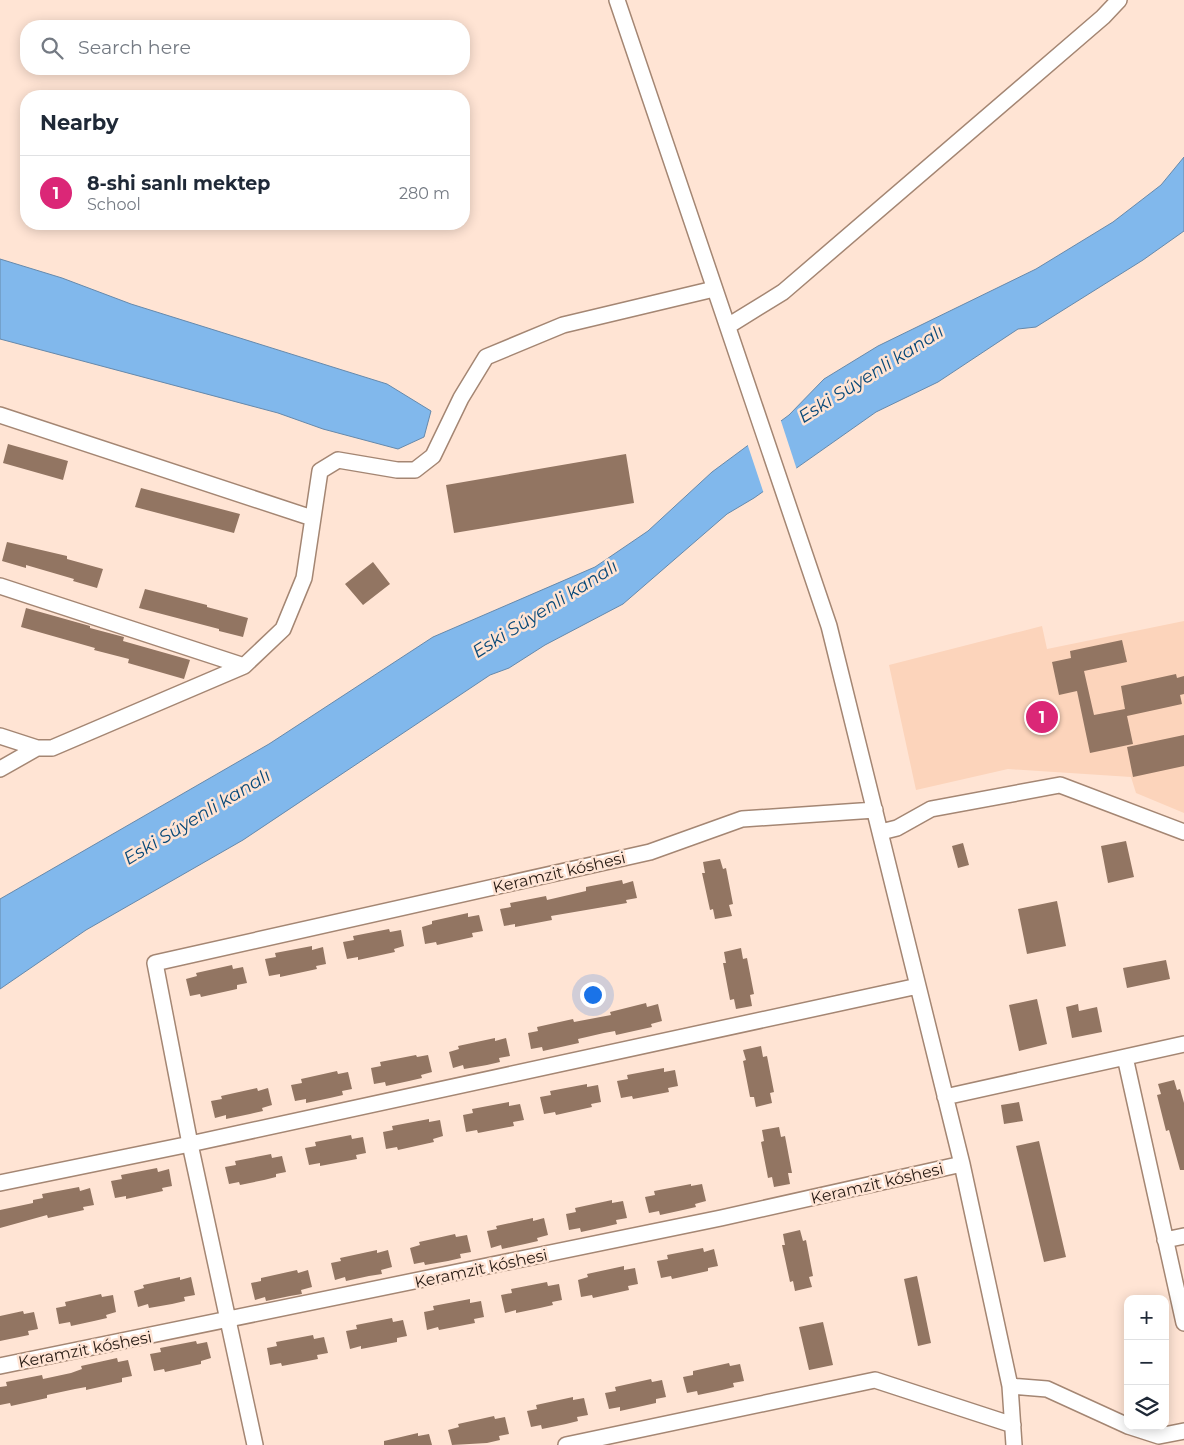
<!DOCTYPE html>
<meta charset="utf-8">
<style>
body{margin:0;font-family:Montserrat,sans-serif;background:#f2f2f3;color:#1f2937}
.controls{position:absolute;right:15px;bottom:15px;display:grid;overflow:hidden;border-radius:10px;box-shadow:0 2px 12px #0003}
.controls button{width:45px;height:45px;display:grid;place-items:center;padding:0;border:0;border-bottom:1px solid #e0e1e3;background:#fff;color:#1f2937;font:25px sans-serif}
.you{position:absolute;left:592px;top:994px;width:18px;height:18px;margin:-12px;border:4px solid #fff;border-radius:50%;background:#1a73e8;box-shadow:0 0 0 8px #1a73e833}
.badge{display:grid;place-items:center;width:32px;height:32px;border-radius:50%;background:#db2777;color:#fff;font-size:16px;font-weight:700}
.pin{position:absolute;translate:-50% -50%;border:2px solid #fff;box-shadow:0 1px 5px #0006}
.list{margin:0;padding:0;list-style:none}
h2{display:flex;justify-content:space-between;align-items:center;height:65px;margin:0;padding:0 20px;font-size:21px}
h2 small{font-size:16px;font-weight:400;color:#747a83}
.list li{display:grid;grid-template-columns:32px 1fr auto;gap:15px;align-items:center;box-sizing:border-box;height:75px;padding:0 20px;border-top:1px solid #e0e1e3}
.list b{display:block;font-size:19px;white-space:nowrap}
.list p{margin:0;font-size:16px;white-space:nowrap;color:#747a83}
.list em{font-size:16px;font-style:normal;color:#747a83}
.icon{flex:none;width:28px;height:28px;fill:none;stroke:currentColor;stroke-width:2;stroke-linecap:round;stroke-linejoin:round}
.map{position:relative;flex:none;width:1184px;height:1445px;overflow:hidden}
.search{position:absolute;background:#fff;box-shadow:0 2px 12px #0003;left:20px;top:20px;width:450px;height:55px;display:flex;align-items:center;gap:12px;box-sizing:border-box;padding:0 18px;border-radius:20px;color:#747a83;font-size:19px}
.panel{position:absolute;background:#fff;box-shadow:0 2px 12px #0003;left:20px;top:90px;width:450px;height:140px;border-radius:20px}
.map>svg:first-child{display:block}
.built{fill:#fcd4bb}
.water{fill:#81b8ec;stroke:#6689ab}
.pier{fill:#ffe4d4}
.building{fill:#927562}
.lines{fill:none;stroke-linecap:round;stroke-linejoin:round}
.minor-casing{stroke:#a48673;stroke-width:18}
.minor{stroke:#fff;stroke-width:15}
.labels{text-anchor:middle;stroke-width:5;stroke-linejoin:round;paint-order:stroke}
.street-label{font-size:16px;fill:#261a13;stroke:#ffe4d4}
.water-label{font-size:18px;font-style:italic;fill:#074878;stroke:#ffe4d4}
</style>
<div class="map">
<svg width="1184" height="1445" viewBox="0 0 1184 1445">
<rect width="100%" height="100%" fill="#ffe4d4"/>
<!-- built -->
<path class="built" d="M1184 621V813L1136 793 1131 777 1008 769 916 790 889 665 1042 626 1047 649Z"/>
<!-- water -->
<path class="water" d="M1184 157V231L1143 260 1036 327 1018 329 938 382 876 412 754 498 727 514 623 604 545 645 509 668 490 675 243 840 86 930 0 989V899L269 744 433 637 595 567 648 531 712 472 789 415 824 379 878 346 1036 269 1113 222 1161 185Z
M0 259 62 278 131 304 387 384 431 411 424 437 398 449 323 429 278 413 0 339Z"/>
<!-- pier -->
<path class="pier" d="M780 418 797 470 764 494 747 443Z"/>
<!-- building -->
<path class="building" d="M8 444 68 461 63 480 3 463Z
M626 454 634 503 454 533 446 485Z
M141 488 240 514 234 533 135 507Z
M7 542 67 556V559L103 569 97 588 73 581 74 579 26 565V568L2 561Z
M373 562 390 584 363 605 345 584Z
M145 589 207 605V607L248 618 243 637 219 631V629L139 608Z
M26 608 90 626V628L124 637 123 641 190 660 184 679 128 663 129 659 94 650 95 648 21 627Z
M1122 640 1127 662 1084 671 1094 715 1125 709 1121 686 1176 674 1177 678 1184 676V694L1180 695 1182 704 1127 716 1133 744 1090 753 1077 691 1059 695 1052 662 1071 658 1070 651Z
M1184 735V766L1133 777 1127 747Z
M1126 841 1134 877 1108 883 1101 846Z
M963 843 969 865 958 868 952 846Z
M720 859 723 869 726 868 733 904 729 905 732 916 715 919 713 909 710 910 702 873H705L703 862Z
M622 880 623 884 633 881 637 898 626 900 627 903 551 916 552 920 515 927V924L504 926 500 909 511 907 510 903 546 896 547 900 586 891V887Z
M1057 901 1066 946 1027 954 1018 909Z
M468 913V917L479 915 483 931 472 933 473 937 437 945 436 942 425 944 422 927 432 924V921Z
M389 929 390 932 401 930 404 946 394 949 395 952 358 960V957L347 959 343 942 354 940 353 936Z
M312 946V950L323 947 326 964 316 966 317 969 280 977V974L269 976 265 959 276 957 275 953Z
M741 948 743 959 747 958 754 994 750 995 752 1006 736 1009 734 999 730 1000 723 963H726L724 952Z
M1166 960 1170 979 1127 988 1123 968Z
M232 965 233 969 243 967 247 983 237 985V989L201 997 200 994 190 996 186 979 197 976 196 973Z
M1037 999 1047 1044 1019 1051 1009 1005Z
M646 1003 647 1007 658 1004 662 1021 651 1024 652 1027 616 1035 615 1031 604 1033 578 1039 579 1043 543 1051 542 1047 531 1049 528 1033 538 1031 537 1027 573 1019 574 1022 611 1015 610 1012Z
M1078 1004 1079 1011 1097 1007 1102 1032 1072 1038 1066 1007Z
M495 1038V1041L506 1038 510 1056 499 1058 500 1062 487 1065 464 1069 463 1065 453 1068 449 1052 459 1049 458 1046Z
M761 1046 763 1057 767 1056 774 1092 770 1093 772 1103 756 1107 754 1097H750L743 1061 746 1060 743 1050Z
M416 1055 417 1057 428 1055 432 1072 421 1075 422 1078 409 1081 386 1086 385 1082 374 1084 371 1068 381 1066 380 1062Z
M664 1068V1072L675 1070 678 1086 668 1088 669 1092 633 1099 632 1096 621 1098 617 1081 628 1079 627 1075Z
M337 1071 338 1074 348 1072 352 1089 342 1091 343 1095 330 1098 306 1103V1099L295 1101 291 1085 302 1083 301 1079Z
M1174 1080 1177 1090 1180 1089 1184 1103V1170H1180L1169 1130 1166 1131 1157 1095 1161 1094 1158 1084Z
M587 1084V1087L598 1085 601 1102 591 1104 592 1107 556 1115 555 1112 544 1114 540 1097 551 1095 550 1091Z
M257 1088 258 1091 268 1088 272 1105 262 1108 263 1111 250 1114 226 1119V1115L215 1118 211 1101 222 1099 221 1096Z
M509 1102V1106L520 1104 524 1120 513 1122 514 1126 478 1133 477 1130 466 1132 463 1115 473 1113 472 1109Z
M1019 1102 1023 1121 1004 1124 1001 1105Z
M429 1119V1122L440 1120 443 1136 433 1139 434 1142 398 1150 397 1147 386 1149 383 1132 393 1130 392 1126Z
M779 1127 781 1137 785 1136 792 1173H788L790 1184 774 1187 772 1177 768 1178 761 1142 764 1141 762 1130Z
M351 1135 352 1139 363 1137 366 1153 356 1155 357 1159 320 1166V1163L309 1165 305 1148 316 1146 315 1142Z
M1039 1141 1066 1257 1044 1262 1016 1146Z
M271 1154 272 1158 282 1156 286 1172 276 1174V1177L264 1180 240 1185 239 1182 229 1184 225 1167 236 1165 235 1161Z
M157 1168 158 1172 169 1169 172 1186 162 1188 163 1191 126 1199V1196L115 1198 111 1181 122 1179 121 1175Z
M691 1184V1186L702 1184 706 1201 695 1204 696 1207 683 1210 660 1215 659 1211 649 1213 645 1197 655 1195 654 1191Z
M79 1187 80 1191 90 1188 94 1205 83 1207 84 1210 48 1218 47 1215 0 1228V1210L33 1203V1200L43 1198 42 1194Z
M612 1200V1203L623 1201 627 1218 616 1220 617 1224 604 1227 581 1232 580 1228 569 1230 566 1214 576 1212 575 1208Z
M533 1218V1221L544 1218 548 1235 537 1238 538 1241 525 1244 502 1249 501 1245 491 1248 487 1231 497 1229 496 1226Z
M800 1230 803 1241 806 1240 813 1276 809 1277 812 1287 795 1291 793 1281 790 1282 782 1245H785L783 1234Z
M455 1234 456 1237 467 1235 471 1252 460 1254 461 1258 448 1261 425 1265 424 1262 414 1264 410 1248 420 1245 419 1242Z
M703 1248 704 1252 714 1249 718 1266 708 1268V1271L672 1279 671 1276 661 1278 657 1261 668 1259 667 1255Z
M377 1250V1253L388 1250 392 1267 381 1270 382 1274 369 1276 346 1281 345 1277 335 1280 331 1263 341 1261 340 1258Z
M624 1266V1270L635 1268 638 1284 628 1286 629 1290 593 1298 592 1295 581 1297 578 1280 588 1277 587 1274Z
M297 1270 298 1273 308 1270 312 1287 301 1290 302 1294 290 1296 266 1301 265 1297 255 1300 251 1283 261 1281V1278Z
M917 1276 931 1343 918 1346 904 1279Z
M180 1277V1280L191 1277 195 1295 184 1297 185 1301 172 1304 149 1308 148 1304 138 1307 134 1291 144 1288 143 1285Z
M547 1282 548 1286 559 1284 562 1300 552 1302 553 1305 540 1308 516 1313V1310L505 1313 501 1295 512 1293 511 1289Z
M101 1294 102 1297 113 1295 116 1312 106 1315 107 1318 94 1321 71 1326 70 1322 59 1324 56 1308 66 1306 65 1302Z
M470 1299V1303L481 1301 484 1317 474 1319 475 1323 439 1330 438 1327 427 1330 424 1312 434 1310 433 1306Z
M23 1311 24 1314 34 1312 38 1329 28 1331 29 1335 0 1341V1316Z
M392 1318 393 1322 403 1320 407 1336 397 1338V1342L361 1349V1346L350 1349 346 1331 357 1329 356 1325Z
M823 1322 833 1365 809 1370 799 1327Z
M313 1335 314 1339 324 1337 328 1353 317 1355 318 1359 282 1366 281 1363 270 1365 267 1348 277 1346 276 1342Z
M196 1341 197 1344 207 1342 211 1358 201 1361V1364L165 1372 164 1369 154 1371 150 1354 161 1352 160 1348Z
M117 1358 118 1362 128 1360 132 1376 122 1378V1382L86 1390V1387L75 1389 47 1395V1398L11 1406 10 1403 0 1405V1387L7 1386 6 1382 42 1375 43 1379 71 1373 82 1369 81 1366Z
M729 1363 730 1366 740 1364 744 1381 733 1383 734 1387 722 1390 698 1395 697 1391 687 1393 683 1377 693 1375V1371Z
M651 1379 652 1382 662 1380 666 1397 656 1399V1403L620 1411V1407L609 1409 605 1393 616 1391 615 1387Z
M573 1397V1400L584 1398 588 1415 577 1417 578 1421 566 1424 542 1429 541 1425 531 1427 527 1411 537 1409 536 1405Z
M494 1416 495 1419 505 1417 509 1434 499 1436 500 1440 487 1443 452 1445 448 1430 459 1427 458 1424Z
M418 1433V1436L429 1434 432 1445H384V1441Z"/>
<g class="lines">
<!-- minor casing -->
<g class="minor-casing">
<path id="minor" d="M617 0 829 626 962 1164 1010 1386 1014 1445
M728 326 783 292 1103 17 1119 0
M0 415 312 518
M0 586 244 666
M0 736 37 748
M0 769 37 748H52L244 666 283 629 304 578 320 471 338 460 397 470H415L433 456 461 398 486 357 563 325 714 289
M881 832 897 828 931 809 1060 785 1184 832
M1125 1057 1184 1323
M945 1097 1184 1044
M0 1183 190 1144 918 986
M1165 1240 1184 1236
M0 1366 721 1218 962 1164
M1010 1386 1047 1389 1128 1426
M1128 1426 1159 1436 1184 1431
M255 1445 190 1144 155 963 650 852 742 819 875 810
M566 1445 875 1380 1013 1425"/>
</g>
<!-- minor -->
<use href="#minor" class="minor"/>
</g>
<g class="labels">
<!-- street labels -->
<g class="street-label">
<text transform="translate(559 872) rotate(-13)" y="6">Keramzit kóshesi</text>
<text transform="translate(877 1183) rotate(-13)" y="6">Keramzit kóshesi</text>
<text transform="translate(481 1268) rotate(-12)" y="6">Keramzit kóshesi</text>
<text transform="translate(85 1349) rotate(-11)" y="6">Keramzit kóshesi</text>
</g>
<!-- water labels -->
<g class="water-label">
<text transform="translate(871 374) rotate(-32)" y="6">Eski Súyenli kanalı</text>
<text transform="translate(545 609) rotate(-32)" y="6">Eski Súyenli kanalı</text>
<text transform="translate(197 817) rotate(-31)" y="6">Eski Súyenli kanalı</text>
</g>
</g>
</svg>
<div class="controls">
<button>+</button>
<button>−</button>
<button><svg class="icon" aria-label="layers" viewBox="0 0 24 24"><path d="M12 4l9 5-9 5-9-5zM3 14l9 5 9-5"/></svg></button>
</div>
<div class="you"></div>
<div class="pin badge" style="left:1042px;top:717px">1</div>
<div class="search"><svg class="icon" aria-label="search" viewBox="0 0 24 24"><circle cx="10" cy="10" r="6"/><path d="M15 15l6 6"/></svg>Search here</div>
<section class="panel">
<h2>Nearby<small></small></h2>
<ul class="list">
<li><span class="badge">1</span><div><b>8-shi sanlı mektep</b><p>School</p></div><em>280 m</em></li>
</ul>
</section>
</div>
